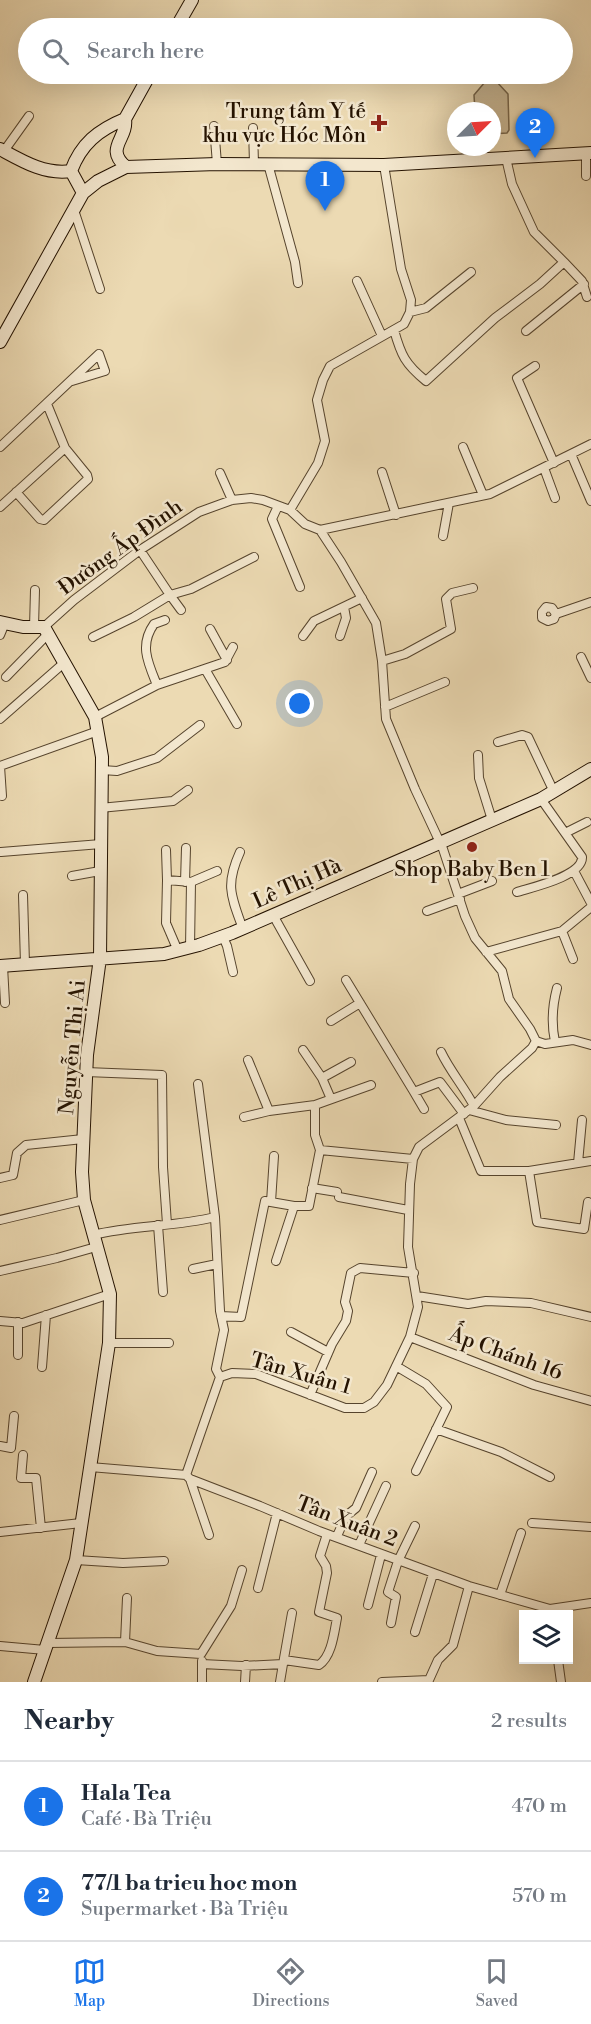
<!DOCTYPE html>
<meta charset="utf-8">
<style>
body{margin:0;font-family:"Libre Bodoni",serif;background:#f2f2f3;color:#1f2937}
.controls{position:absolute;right:18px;bottom:18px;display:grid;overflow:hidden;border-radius:0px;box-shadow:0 6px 24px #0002}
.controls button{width:54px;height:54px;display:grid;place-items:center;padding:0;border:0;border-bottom:2px solid #e0e1e3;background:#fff;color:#1f2937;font:30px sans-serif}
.compass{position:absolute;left:447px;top:102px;width:54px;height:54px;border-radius:50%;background:#fff;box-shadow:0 6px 24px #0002;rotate:66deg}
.you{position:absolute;left:300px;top:704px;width:21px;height:21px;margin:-15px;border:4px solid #fff;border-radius:50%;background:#1a73e8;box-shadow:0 0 0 9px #1a73e833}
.badge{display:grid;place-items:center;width:39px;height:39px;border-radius:50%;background:#1a73e8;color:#fff;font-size:20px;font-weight:700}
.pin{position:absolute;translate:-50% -50px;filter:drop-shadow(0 2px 3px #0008)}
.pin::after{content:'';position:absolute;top:32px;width:21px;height:18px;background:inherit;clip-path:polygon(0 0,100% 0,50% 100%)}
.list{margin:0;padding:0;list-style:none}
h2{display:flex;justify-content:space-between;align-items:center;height:78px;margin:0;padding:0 24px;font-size:26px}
h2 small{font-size:20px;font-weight:400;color:#747a83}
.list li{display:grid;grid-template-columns:39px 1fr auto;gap:18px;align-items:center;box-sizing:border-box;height:90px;padding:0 24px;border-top:2px solid #e0e1e3}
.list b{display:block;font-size:22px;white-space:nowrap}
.list p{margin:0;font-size:20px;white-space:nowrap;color:#747a83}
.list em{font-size:20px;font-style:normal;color:#747a83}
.icon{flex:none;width:33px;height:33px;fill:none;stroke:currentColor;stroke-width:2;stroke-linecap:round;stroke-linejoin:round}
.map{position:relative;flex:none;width:591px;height:1682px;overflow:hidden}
.search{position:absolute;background:#fff;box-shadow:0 6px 24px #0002;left:18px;right:18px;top:18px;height:66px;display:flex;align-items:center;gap:15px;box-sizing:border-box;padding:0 21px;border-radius:33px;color:#747a83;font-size:22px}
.sheet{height:258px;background:#fff}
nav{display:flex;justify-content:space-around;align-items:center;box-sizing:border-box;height:84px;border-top:2px solid #e0e1e3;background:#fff;font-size:16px;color:#747a83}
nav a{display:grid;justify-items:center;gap:3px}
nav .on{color:#1a73e8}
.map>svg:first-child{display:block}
.green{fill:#cab895;stroke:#77654a;stroke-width:1.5}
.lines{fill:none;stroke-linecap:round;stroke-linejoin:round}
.street-casing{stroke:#56442d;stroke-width:10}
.secondary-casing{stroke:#241200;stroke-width:14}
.street{stroke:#f3e7ce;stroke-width:8}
.secondary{stroke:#f3e7ce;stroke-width:12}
.poi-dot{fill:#8f2418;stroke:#f3e7ce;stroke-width:2}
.labels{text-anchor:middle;stroke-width:5;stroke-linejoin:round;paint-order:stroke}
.poi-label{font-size:21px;fill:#241200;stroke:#f3e7ce;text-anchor:end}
.street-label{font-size:21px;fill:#241200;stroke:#f3e7ce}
</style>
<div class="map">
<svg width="591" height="1682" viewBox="0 0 591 1682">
<rect width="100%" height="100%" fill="#ecdab3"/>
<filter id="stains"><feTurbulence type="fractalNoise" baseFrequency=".00333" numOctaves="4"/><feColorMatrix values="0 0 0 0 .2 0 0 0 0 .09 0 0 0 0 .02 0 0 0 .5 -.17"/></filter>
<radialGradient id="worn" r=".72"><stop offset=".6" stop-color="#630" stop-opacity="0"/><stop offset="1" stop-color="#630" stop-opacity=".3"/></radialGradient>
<!-- green -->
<path class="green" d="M496 81 508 94 509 130 507 133 492 134V111H475L474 95 485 82Z"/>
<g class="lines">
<!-- street casing -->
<g class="street-casing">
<path id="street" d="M214 126 217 164
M253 128 254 164
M4 151 29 116
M586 153V176
M268 164 295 262 298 283
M74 210 100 289
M564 262 582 281 587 297
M357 281 382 336
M410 312 426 308 471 272
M394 330C401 355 405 364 426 381L495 318 540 284 564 262 534 232 512 184 506 158
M526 331 584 284
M535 366 517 378 554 463
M0 447 99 354 105 371 72 381
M463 447 483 495
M571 454 591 501
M544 468 555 498
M382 472 396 515
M220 473 232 500
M16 492 40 519 44 520 88 479 87 475 65 448 47 404
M278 506 272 519 300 587
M0 507 65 448
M290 510 318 463 325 441 317 400 323 380 330 366 404 324 410 312 411 300 401 269 384 165
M320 530 490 494 591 444
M443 536 449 503
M181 610 170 595 191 589 254 557
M556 614 552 608 546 607 542 612V618L548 621 554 619 556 614 591 602
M34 627 35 590
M44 627 74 600 140 550 199 512 232 500 251 498 263 500 290 510 305 524 320 530 341 562 376 623 382 661 386 719 415 789 443 849 465 916 475 938 502 971 509 999 530 1029 536 1041 532 1048 500 1077 474 1106 419 1147 413 1159 410 1184 408 1247 418 1307 410 1337 387 1385 374 1402 364 1408H345L256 1374 232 1373 220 1377 186 1475
M210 629 227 660
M0 635 5 623
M303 636 314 621 362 598
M340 636 346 618 344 607
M93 637 134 617 170 595 140 550
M581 657 591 678
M382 661 405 654 451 629 446 599 452 593 473 588
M205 669 237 724
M6 677 48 634
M157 685C148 663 139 645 154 624L165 620
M385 707 445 682
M95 717 157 685 225 662 233 647
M0 719 65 662
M498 742 522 735 528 737 554 792
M478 755 479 778 492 820
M0 766 98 731
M0 766 2 796
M102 770 117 771 157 758 200 725
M100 808 173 801 188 790
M565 833 587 822
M166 850 167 880
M1 852 101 844
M240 852C225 885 231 896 243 929
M574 871 591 903
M72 876 100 871
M185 882 186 848
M517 892C533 887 583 876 582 857L541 799
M458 894 492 881
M23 895 25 964
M427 911 460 899
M273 915 310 981
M562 931 573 959
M223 937 227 946 233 972
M190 948 191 882 217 871
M178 951 166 923 167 880 191 882
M486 952 562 931 591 907
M3 966 5 1003
M346 980 414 1092 440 1082 464 1114
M331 1021 360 1003
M536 1041 545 1044 573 1040 591 1045
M555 1042C551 1023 552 1007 557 988
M303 1050 322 1078 331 1099
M441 1052C450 1071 464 1087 474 1106
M248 1060 269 1111 315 1105V1135L320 1150 413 1159
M86 1072 162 1075 163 1167 167 1224
M322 1078 351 1062
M198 1084 215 1217
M414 1092 424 1109
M315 1105 371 1085
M469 1110 506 1120 556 1125
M244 1117 269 1111
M459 1118 481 1171H529L537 1222 584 1229 588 1202
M578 1163 582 1120
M529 1171 591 1161
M0 1178 13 1175 17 1153 26 1145 83 1139
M312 1188 337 1192
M339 1197 408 1210
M271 1202 274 1156
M0 1220 84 1200
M158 1225 163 1292
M93 1235C134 1225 175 1227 215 1217L220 1311 224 1330 216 1369 220 1377
M276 1261 294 1206
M193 1269 217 1264
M0 1271 57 1258 96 1247
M417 1296 468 1304 486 1301 531 1303 591 1317
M221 1316 241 1317 265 1201 294 1206H309L320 1150
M0 1321 23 1323 110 1294
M291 1332 328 1352
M410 1337 534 1385 591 1401
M109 1343H169
M18 1355V1322
M396 1366 426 1384 447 1407 416 1471
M42 1367 46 1315
M310 1395 332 1344 346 1321 348 1311 345 1302 351 1273 360 1268 414 1273
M436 1429 501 1452 550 1477
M0 1446 11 1448 14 1416
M23 1455 21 1478H36L41 1528
M90 1467 186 1475 190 1479 260 1506 319 1531 469 1586 550 1609 591 1603
M190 1479 209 1535
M532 1523 591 1527
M0 1532 81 1523
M337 1536 346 1516 356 1508 372 1472
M359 1545 386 1486
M76 1560 123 1563 164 1561
M258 1588 277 1513
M500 1595 521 1533
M368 1605 381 1555
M391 1623 396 1597 388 1592 398 1561 415 1526
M415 1632 433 1574
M125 1642 127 1598
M48 1643 125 1642 157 1651 201 1654 231 1606 242 1570
M0 1646 45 1650
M284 1660 319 1665C332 1656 334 1633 337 1618L319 1612 327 1573 326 1566 320 1556 327 1534
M558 1660 561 1682
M202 1664 242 1666 283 1664 292 1613
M202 1682V1661
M245 1682 246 1665
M280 1682 283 1664
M382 1682 429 1680 438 1660 453 1645 469 1586"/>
</g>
<!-- secondary casing -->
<g class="secondary-casing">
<path id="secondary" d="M176 28 192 0
M125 119C128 139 104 148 126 167
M125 119 150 74
M0 149C22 161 45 175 71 171
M83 193 71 171C81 144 98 130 125 119
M0 342 83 193 98 181 126 167 217 164 384 165 591 153
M0 622 23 627H44L95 717 102 757 100 958 87 1055 82 1172 84 1200 110 1294 109 1343 76 1560 34 1682
M0 966 164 954 199 945 232 933 541 799 591 769"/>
</g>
<!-- street -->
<use href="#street" class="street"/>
<!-- secondary -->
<use href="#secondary" class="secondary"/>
</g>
<!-- markers -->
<g class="poi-dot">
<path d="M376 114h6v6h6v6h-6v6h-6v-6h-6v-6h6z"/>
<circle cx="472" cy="847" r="6"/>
</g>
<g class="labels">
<!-- poi labels -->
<g class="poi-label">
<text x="366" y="118">Trung tâm Y tế<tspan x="366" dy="24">khu vực Hóc Môn</tspan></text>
<text x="472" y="876" text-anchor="middle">Shop Baby Ben 1</text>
</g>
<!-- street labels -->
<g class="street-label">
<text transform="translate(120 547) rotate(-36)" y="7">Đường Ấp Đình</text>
<text transform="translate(297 883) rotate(-24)" y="7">Lê Thị Hà</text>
<text transform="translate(72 1047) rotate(-85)" y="7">Nguyễn Thị Ai</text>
<text transform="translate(506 1353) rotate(20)" y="7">Ấp Chánh 16</text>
<text transform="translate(301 1373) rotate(16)" y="7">Tân Xuân 1</text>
<text transform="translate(347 1521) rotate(21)" y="7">Tân Xuân 2</text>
</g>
</g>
<rect width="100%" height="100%" filter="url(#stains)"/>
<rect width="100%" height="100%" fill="url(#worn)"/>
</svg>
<div class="controls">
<button><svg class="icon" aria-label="layers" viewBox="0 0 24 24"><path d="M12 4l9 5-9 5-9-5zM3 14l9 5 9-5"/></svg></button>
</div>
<svg class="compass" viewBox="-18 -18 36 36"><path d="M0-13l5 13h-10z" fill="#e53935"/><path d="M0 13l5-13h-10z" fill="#747a83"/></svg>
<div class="you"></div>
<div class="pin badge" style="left:325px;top:211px">1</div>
<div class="pin badge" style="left:535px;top:158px">2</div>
<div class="search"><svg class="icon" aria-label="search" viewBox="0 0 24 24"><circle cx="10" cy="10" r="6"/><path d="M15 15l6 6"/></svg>Search here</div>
</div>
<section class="sheet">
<h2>Nearby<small>2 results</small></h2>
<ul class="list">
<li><span class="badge">1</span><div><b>Hala Tea</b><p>Café · Bà Triệu</p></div><em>470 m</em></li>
<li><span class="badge">2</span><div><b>77/1 ba trieu hoc mon</b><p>Supermarket · Bà Triệu</p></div><em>570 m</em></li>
</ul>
</section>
<nav>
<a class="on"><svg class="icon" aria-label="map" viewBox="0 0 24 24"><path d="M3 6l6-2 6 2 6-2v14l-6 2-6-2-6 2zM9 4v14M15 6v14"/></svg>Map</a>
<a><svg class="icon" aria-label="directions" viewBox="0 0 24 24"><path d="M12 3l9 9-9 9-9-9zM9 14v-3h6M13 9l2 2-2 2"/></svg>Directions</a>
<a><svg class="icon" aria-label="saved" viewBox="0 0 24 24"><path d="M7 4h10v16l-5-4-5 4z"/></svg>Saved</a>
</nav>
